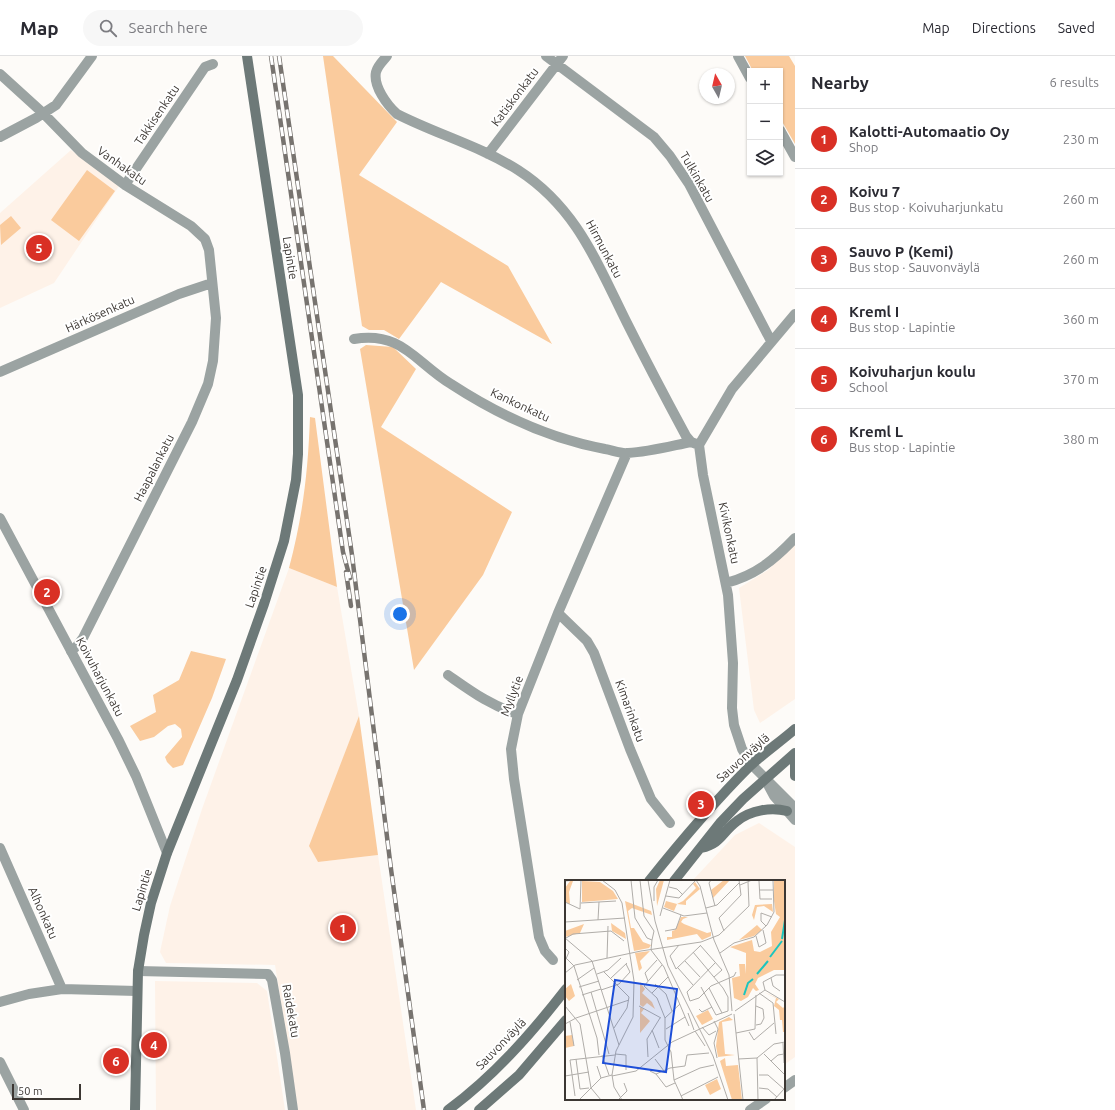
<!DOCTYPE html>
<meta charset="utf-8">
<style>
body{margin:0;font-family:Ubuntu,sans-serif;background:#f7f7f7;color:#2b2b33}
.controls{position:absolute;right:12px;top:12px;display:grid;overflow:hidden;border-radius:0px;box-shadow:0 1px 3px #0004}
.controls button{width:36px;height:36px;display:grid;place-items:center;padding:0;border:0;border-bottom:1px solid #e1e1e2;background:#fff;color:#2b2b33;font:20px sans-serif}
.compass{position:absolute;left:699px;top:12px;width:36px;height:36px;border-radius:50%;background:#fff;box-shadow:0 1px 3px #0004;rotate:352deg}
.scale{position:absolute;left:12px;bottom:10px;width:69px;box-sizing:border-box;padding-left:4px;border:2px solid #3c3733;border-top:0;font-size:11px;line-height:14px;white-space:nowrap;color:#3c3733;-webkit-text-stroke:3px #fff;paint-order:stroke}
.you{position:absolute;left:400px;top:558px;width:14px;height:14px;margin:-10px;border:3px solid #fff;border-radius:50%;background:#1a73e8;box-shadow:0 0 0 6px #1a73e833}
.badge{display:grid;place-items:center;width:26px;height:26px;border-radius:50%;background:#d93025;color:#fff;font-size:13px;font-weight:700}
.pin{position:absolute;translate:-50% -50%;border:2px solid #fff;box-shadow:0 1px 4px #0006}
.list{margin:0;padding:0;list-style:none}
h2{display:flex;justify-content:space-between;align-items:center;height:52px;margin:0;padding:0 16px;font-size:17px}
h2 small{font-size:13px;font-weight:400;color:#7c7c81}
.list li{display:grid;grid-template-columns:26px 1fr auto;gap:12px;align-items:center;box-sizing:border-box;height:60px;padding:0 16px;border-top:1px solid #e1e1e2}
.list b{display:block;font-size:15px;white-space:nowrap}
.list p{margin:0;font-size:13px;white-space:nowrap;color:#7c7c81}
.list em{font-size:13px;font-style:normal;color:#7c7c81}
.icon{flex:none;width:22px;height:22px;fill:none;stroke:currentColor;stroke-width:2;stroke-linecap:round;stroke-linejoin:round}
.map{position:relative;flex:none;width:795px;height:1054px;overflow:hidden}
header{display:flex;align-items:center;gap:24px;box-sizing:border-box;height:56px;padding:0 20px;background:#fff;border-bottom:1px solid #e1e1e2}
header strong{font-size:19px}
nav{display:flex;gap:22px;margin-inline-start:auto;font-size:14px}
.search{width:280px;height:36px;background:#f7f7f7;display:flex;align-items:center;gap:10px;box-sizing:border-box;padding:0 14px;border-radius:22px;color:#7c7c81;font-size:15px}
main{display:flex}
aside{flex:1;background:#fff}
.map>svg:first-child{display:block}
.built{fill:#fef2e8}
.green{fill:#facb9d}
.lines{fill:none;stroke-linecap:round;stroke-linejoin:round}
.minor{stroke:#9ba3a2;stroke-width:10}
.tertiary{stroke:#9ba3a2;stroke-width:10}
.secondary{stroke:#6d7978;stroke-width:10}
.rail-casing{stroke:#77736f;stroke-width:4.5}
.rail{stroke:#fff;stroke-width:3;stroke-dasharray:9;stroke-linecap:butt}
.labels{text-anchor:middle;stroke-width:4;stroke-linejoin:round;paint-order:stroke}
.street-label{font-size:12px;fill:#3c3733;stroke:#fff}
.inset-river{fill:none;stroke:#1bc5be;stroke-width:2}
.inset-road{fill:none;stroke:#b0ada9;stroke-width:1}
.view{fill:#1d4ed8;fill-opacity:0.15;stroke:#1d4ed8;stroke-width:2}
.inset-edge{fill:none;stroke:#3c3733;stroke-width:2}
</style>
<header>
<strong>Map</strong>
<div class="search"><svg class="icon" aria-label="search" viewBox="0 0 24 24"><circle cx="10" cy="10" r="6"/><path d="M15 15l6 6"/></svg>Search here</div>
<nav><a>Map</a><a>Directions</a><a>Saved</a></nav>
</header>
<main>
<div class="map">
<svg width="795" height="1054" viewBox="0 0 795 1054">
<rect width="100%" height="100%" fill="#fdfbf8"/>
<!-- built -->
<path class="built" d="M71 94 119 130 54 227 0 252V157Z
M795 488V643L760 667 754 654 739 532 768 514Z
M289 512 337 531 359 660 310 790 318 806 378 799 416 1054H298L275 909 166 907 160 896 170 850 202 753Z
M759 767 795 791V1001L784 1009V825H692L735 779Z
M155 925 257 927 267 935 285 1054H156Z"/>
<!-- green -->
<path class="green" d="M323 0H333L397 66 359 119 508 210 552 288 441 226 399 283 384 274H369L362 270Z
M745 0H789L795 10V88L780 62V15H753Z
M87 114 115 135 79 185 51 164Z
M11 160 21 172 1 189 0 169Z
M366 289 393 291 416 313 381 371 512 456 483 519 414 614 360 293Z
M310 361 315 362 337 531 289 512C303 459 308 416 310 361Z
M191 595 226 603 212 642 183 709 173 712 167 706 165 701 182 681 181 673 175 668 168 670 154 681 140 685 130 670 156 656 153 639 179 624Z
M359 660 378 799 318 806 309 790Z"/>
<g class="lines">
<!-- minor -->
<path class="minor" d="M387 0C383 5 378 9 376 16 373 30 387 49 397 58 436 78 480 90 518 114 577 152 597 207 627 267 646 305 666 343 686 380L691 386 699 389
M546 0 654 81 670 100 689 128 771 285
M738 0 750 22
M0 18 44 58 82 97 125 129 191 170 205 183 209 194 216 262 213 305 208 328 192 366 83 582 77 590 71 595
M780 74 795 101
M0 81 36 62 56 49 92 0
M488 98 563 0
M125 129 205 11 213 8
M795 258 732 333 699 389 703 419 728 539 733 607 732 652 734 669 742 693 752 709 795 752
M354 283C402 275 415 306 451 328 497 358 551 383 605 393 612 394 621 398 628 397 649 396 671 390 691 386
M0 316 179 238 212 227
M726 527C756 519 774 504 795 482
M558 557 587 585 594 597 630 693 651 743 670 767
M448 619C471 635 491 650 518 658
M767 727 774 740 795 764
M0 792 62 933
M553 904 545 895 539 881 514 723 511 693 518 658 558 557 627 397
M138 915 268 918 272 924 285 997 293 1054
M0 946 29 938 62 933 137 935
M0 1006 24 1054
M784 1032 795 1024
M750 1054 766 1043"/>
<!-- tertiary -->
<path class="tertiary" d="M0 462 118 683 136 720 167 797"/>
<!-- secondary -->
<path class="secondary" d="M795 707V720
M701 792C722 787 721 777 737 765 751 754 771 751 787 755
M649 825C681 785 714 746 750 710 764 697 780 686 795 673
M674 825 720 767 743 743 795 697
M135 1054 138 915 144 879 151 847 167 797 237 624 264 548 284 485 296 424 298 398V339L247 0
M448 1054C494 1020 531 978 566 933
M479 1054 519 1019 566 964"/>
<!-- rail casing -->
<g class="rail-casing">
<path id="rail" d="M271 0 343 496 350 522
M279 0 352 499 391 813 424 1054
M346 516 351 550"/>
</g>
<!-- rail -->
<use href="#rail" class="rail"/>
</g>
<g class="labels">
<!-- street labels -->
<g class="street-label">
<text transform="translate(515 41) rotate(-53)" y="4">Katiskonkatu</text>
<text transform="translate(157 59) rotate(-56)" y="4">Takkisenkatu</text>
<text transform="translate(122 110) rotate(35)" y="4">Vanhakatu</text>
<text transform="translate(697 121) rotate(60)" y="4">Tulkinkatu</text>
<text transform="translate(604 193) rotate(62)" y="4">Hirmunkatu</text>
<text transform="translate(290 202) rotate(81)" y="4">Lapintie</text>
<text transform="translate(100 258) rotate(-24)" y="4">Härkösenkatu</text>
<text transform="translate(520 349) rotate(25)" y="4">Kankonkatu</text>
<text transform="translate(154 412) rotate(-63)" y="4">Haapalankatu</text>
<text transform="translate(729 477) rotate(78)" y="4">Kivikonkatu</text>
<text transform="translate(256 531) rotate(-71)" y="4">Lapintie</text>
<text transform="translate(100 621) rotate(62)" y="4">Koivuharjunkatu</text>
<text transform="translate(512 640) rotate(-69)" y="4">Myllytie</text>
<text transform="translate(630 655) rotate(70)" y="4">Kimarinkatu</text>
<text transform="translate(743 702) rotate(-42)" y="4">Sauvonväylä</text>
<text transform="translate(142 834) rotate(-73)" y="4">Lapintie</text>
<text transform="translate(43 857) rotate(66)" y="4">Alhonkatu</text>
<text transform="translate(291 955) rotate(80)" y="4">Raidekatu</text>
<text transform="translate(501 988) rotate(-46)" y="4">Sauvonväylä</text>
</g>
</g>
<!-- overview -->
<g transform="translate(565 824)">
<rect width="220" height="220" fill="#fdfbf8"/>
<path d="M95 0H99L92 26 91 9ZM159 0H165L148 18 146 10ZM209 0H220V90H209L193 98 190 104 194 110 191 111 188 108 183 117 176 121 169 118 167 98 175 96 174 84H180L181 94V73L165 67 187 60 189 71 195 72 207 66 206 52 215 37 211 34 209 21ZM5 1H8L4 12 5 24 0 22V8ZM17 1 35 2 48 11 53 19 17 22ZM130 2 135 9 121 21V25L112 24 109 31 99 27 101 21 112 24 118 21 131 8 128 4ZM60 21 86 31 87 35 67 28 63 31 66 48H69L78 62 86 65 84 68 69 71ZM207 24 208 32 199 26 192 27 189 40 187 35 190 25ZM116 37H123L118 39 116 42 119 44 142 53 146 52V56L137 60 132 54 102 60V57H107V51L110 50ZM46 43 60 53 61 59 47 51ZM19 44 15 53 0 57V51ZM192 45 197 50 189 56 174 60ZM85 71 75 81 77 88 74 91 70 73ZM75 102 80 109 77 113 87 122 90 129 82 123 78 127 75 125ZM6 104 10 116 4 121 0 116V109ZM199 112 214 119 211 122 218 128 220 126V152H218L217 140H215L214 130 209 126 211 118ZM75 127 79 129 76 133 85 141 75 153ZM143 130 148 139 137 145 131 136ZM164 137 168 140 157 142 160 174 170 175 153 177 151 166 154 142ZM7 155 9 166 0 168V156ZM160 178 161 186 173 185 177 220H167L155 181ZM152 199 156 209 145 215 140 205Z" fill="#facb9d"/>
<path class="inset-river" d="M217 59 220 40M205 77 217 61M192 94 203 81M179 115 183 103 188 99"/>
<path class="inset-road" d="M17 0H34M37 0 50 10 57 23 69 101 68 137 51 171 47 195 49 207 57 220M66 0 70 38 82 58 87 60 86 70M75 0 79 36 89 51 87 60M83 0 90 41 103 86 148 176 163 220M131 0 135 6 149 60 164 95 167 131M146 0 144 3 150 26M0 1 12 0M194 1 195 19H207M175 5 187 0H208M104 7 112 9 118 15M194 10H208M101 16 114 18 131 0M89 21V7L93 0M0 22 15 29 16 0M16 23 51 21M98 28 119 36 142 33M141 28 152 25 174 3M95 36 105 0M33 40 34 22M0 42 60 38M201 46 196 41V33L207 37M100 51 111 49 116 35M159 51 154 38 176 15 174 0M191 56 194 67 201 63 198 50M0 58 27 81 54 165M1 58 8 54 46 51 59 61M114 65 105 76 111 89 135 66M135 65 157 90 149 97M0 68 4 72 0 81M86 70 99 87 124 146M128 72 158 108 163 117V131L151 135 136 107M155 73 169 63 189 57 202 45 209 32 208 0M0 77 9 86 32 158 34 175M42 78 43 46M120 81 135 97M150 83 122 112 125 121 134 118 146 106 169 96 171 92M97 85 79 106 92 118 100 138M113 88 128 105M39 92 64 117 62 128 49 148M0 93 10 85 76 71 136 62 154 55 184 26 183 2M32 94 43 90 56 78M46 98 62 83M206 98 208 106 215 111M12 100 29 88M83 101 80 93 92 80M90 104 101 114 107 131M14 107 34 101M144 108 157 133M36 110 54 104 65 92 61 84M200 110 198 102 211 95H220M26 112 44 174M87 113 103 97M194 113 208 123 211 154M17 115 36 109M115 124 100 138V160L106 172 109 200 118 220M0 126 15 144 26 208 36 220M74 126 96 138M134 129 137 132 147 127M170 131 200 110 220 122M123 133 129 150M169 134 178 220M149 141 153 149 149 163 152 178M5 142 9 166M0 144 11 138 64 120M191 145 196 144 199 138 198 129 191 126M137 147 144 155 151 151M101 149 120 137M87 150 94 168M130 151 140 166M184 152 189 160 209 143M171 153 190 149 191 115M218 163 219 183M50 174 61 175V190M199 174 220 195M37 175 44 195M83 177 82 159 95 138M192 178 193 220M11 179 15 209 24 208M90 179 99 191M173 179 192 178 209 164 220 162M206 181 213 175 219 174M32 186 36 198M85 191 91 194 101 207 110 203M91 194 105 188 120 186 122 175 144 173M194 195H203L220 210M0 196 24 192M47 196 71 191 107 162 167 134M109 200 135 188 149 185M194 208 203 209 212 217M10 216 5 180 50 175M116 216 153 197M14 220 36 198 47 195M53 220 62 211 59 203M209 220 219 209"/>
<path class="view" d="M50 100 112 109 101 192 38 183Z"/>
<rect width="220" height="220" class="inset-edge"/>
</g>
</svg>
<div class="controls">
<button>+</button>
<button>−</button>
<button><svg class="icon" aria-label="layers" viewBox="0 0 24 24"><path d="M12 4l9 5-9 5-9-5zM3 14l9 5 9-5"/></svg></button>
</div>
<svg class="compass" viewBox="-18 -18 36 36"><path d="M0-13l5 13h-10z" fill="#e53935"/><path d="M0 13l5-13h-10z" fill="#7c7c81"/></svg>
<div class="scale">50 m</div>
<div class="you"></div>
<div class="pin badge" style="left:343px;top:872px">1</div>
<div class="pin badge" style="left:47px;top:536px">2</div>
<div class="pin badge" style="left:701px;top:748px">3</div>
<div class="pin badge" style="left:154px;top:989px">4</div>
<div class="pin badge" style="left:39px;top:192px">5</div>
<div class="pin badge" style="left:116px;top:1005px">6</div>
</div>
<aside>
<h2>Nearby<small>6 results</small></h2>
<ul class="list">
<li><span class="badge">1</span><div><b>Kalotti-Automaatio Oy</b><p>Shop</p></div><em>230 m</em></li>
<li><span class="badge">2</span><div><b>Koivu 7</b><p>Bus stop · Koivuharjunkatu</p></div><em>260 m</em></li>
<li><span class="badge">3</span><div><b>Sauvo P (Kemi)</b><p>Bus stop · Sauvonväylä</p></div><em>260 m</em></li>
<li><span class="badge">4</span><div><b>Kreml I</b><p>Bus stop · Lapintie</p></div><em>360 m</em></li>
<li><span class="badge">5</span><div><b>Koivuharjun koulu</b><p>School</p></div><em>370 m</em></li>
<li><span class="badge">6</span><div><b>Kreml L</b><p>Bus stop · Lapintie</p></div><em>380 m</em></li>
</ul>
</aside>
</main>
